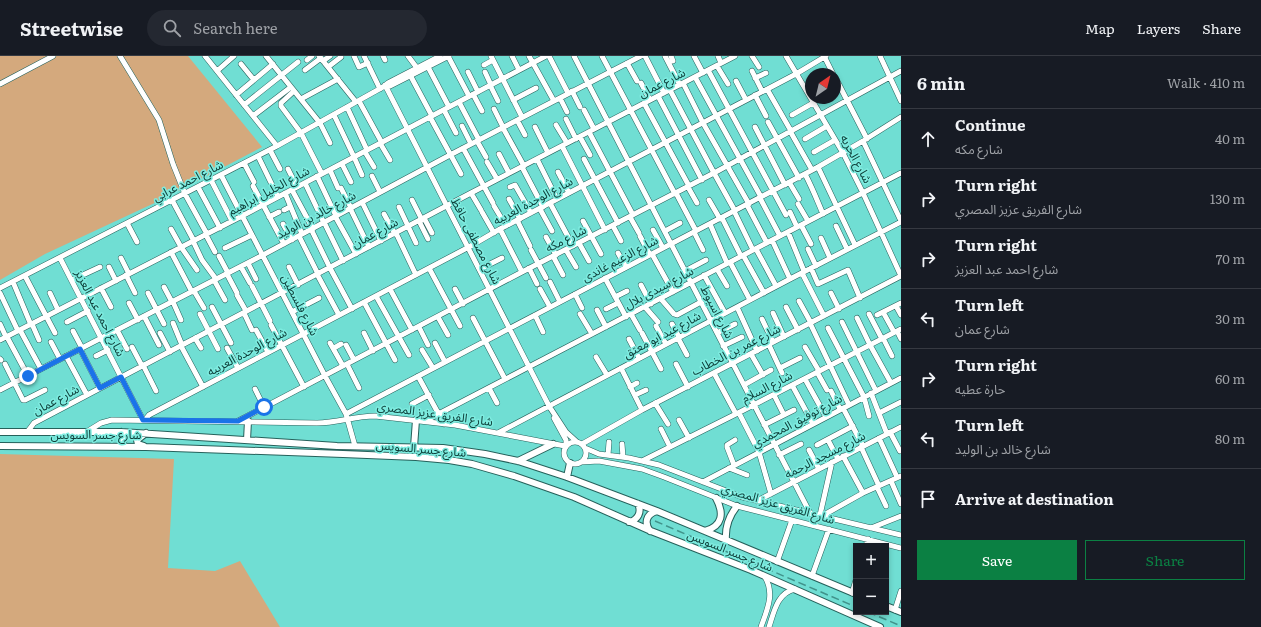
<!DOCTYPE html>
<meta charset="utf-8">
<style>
body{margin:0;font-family:Literata,"Noto Sans Arabic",serif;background:#242831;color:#f1f3f6}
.controls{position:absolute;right:12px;bottom:12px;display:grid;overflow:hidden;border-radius:0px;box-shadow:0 2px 6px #0003}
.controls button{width:36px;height:36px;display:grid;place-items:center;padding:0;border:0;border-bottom:1px solid #363941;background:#171b24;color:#f1f3f6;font:20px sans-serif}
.compass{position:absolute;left:805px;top:12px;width:36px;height:36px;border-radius:50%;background:#171b24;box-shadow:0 2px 6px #0003;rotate:35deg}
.stop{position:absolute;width:12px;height:12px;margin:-9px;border:3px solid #1a73e8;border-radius:50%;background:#fff}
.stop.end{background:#1a73e8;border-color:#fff;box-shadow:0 1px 4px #0008}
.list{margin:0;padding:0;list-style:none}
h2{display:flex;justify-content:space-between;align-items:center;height:52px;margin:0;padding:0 16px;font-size:17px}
h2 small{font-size:13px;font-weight:400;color:#9ea1a6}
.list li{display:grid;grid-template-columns:26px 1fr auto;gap:12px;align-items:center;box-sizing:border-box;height:60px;padding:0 16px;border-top:1px solid #363941}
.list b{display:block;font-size:15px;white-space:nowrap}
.list p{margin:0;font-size:13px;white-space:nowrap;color:#9ea1a6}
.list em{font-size:13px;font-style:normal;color:#9ea1a6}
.actions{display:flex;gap:8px;padding:12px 16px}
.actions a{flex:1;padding:9px 0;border:1px solid #0b8043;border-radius:0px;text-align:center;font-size:14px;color:#0b8043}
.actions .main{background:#0b8043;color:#fff}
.icon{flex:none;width:22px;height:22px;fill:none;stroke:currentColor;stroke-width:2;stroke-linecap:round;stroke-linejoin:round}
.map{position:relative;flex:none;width:901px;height:571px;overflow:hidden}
header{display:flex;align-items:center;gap:24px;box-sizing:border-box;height:56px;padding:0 20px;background:#171b24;border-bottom:1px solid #363941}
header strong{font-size:19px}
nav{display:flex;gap:22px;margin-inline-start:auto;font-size:14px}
.search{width:280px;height:36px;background:#242831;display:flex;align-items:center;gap:10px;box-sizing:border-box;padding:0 14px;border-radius:22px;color:#9ea1a6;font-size:15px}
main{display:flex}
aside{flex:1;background:#171b24}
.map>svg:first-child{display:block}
.green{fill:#d4a97d}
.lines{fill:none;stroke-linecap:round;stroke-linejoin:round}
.minor-casing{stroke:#26615b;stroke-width:6}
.major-casing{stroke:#26615b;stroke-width:8}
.minor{stroke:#fff;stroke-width:5}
.major{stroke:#fff;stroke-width:6}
.rail{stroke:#41938b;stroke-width:1.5;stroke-dasharray:8 4;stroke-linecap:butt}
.route{stroke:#1a73e8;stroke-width:5}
.labels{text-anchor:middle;stroke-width:3;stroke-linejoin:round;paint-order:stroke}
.street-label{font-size:12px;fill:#0e403b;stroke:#7eece0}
</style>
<header>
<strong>Streetwise</strong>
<div class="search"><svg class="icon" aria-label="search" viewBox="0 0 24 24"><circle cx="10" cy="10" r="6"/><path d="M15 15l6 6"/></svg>Search here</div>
<nav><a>Map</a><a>Layers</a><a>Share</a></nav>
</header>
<main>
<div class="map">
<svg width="901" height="571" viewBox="0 0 901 571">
<rect width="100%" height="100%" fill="#70ded3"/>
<!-- green -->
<path class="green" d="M0 0H188L262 91 161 144 45 198 0 224Z
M0 398 174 403 168 512 215 515 240 505 280 571H0Z"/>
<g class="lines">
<!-- minor casing -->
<g class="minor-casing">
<path id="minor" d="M120 0 159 64 173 108 185 138 207 178
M205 0 277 90
M266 0 320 67 330 87
M319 0 356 46
M354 0 359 11 368 7
M364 0 380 33
M383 0 385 4
M408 0 417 12
M448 0 469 40
M491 0 522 61
M512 0 519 14
M529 0 554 45
M549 0 568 37
M574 0 810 457
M602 0 675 138
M645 0 664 37
M665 0 680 29
M671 0 673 5
M694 0 703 17
M718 0 721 7
M752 0 759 11
M786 0 843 97 863 137 901 220
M824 0 833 18
M880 0 901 45
M307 4 312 0
M323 5 330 0
M627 7 637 25
M241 8 254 24
M427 9 449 51
M484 9 493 4
M717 10 728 28
M328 11 341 1
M305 14 321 2
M708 14 786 159
M217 15 234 0
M752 15 762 35
M468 16 478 36
M485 16 491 29
M409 17 432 60
M695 21 761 141
M835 21 867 83
M755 22 766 17
M736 25 746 44
M641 27 650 44
M683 27 703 67 749 148
M0 28 53 0
M385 29 549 350 566 376 577 386
M490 29 498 45
M384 31 390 30 449 0
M767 33 791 75
M670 34 714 117
M294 35 281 47V50L301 77 322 118
M572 35 580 51
M473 38 482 55
M236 39 273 8
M755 39 766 60
M658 40 702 124
M560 42 567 56
M301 43 338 23
M513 44 536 32
M359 45 382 87
M459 46 479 84
M644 47 689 130
M244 49 298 6
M347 51 367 94
M494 53 503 71
M444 54 456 77
M584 54 594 73
M334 59 354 101
M792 59 813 47
M253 60 291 31
M430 61 461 118
M566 63 576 83
M517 64 525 79
M768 66 799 122
M556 69 567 87
M462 70 471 88
M535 71 548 97
M755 71 785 129
M503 72 524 110
M790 75 812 114
M589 76 633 159
M580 81 590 99
M805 83 827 70
M477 85 486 101
M863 85 901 165
M380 87 390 104
M562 90 605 174
M463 92 493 147
M270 94 280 113
M365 96 374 111
M814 96 835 84
M499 98 509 117
M258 100 278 141
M354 101 362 119
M537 103 557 143
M584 103 618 167
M487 106 497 123
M244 107 254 126
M342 108 351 126
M522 111 543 151
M818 111 855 189
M288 113 297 131
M330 114 338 132
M558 116 569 137
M714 117 735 155
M805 118C812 131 817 144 823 158
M221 119 325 320 346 358 355 390
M317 120 336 160
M372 120 380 136
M211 124 232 165
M789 126 799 143
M305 127 324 167
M253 130 284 188
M198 131 220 172
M510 131 515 129 531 157
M688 131 697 147
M341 132 351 152
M292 134 313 173
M285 137 302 178
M471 137 481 154
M676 137 696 175
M760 142 780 180
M509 143 520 163
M172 144 194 185
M412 144 422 164
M709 144 720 163
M362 146 381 185
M550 147 573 190
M798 148 808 165
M747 149 767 187
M494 150 506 170
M399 151 416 187
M350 152 369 191
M540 153 552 175
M284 154 290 151
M734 155 753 194
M482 156 494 177
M790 156 797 171
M384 158 395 178
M335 160 356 198
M269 161 279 156
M630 161 639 177
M424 162 432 177
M722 162 741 200
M517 164 530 190
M419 165 428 183
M583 165 601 198
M324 166 343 205
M127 167 137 186
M283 168 292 184
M710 168 727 207
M801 169 811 188
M613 170 621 185
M836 170 847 193
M171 173 181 191 197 214
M311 173 330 212 352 253
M500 173 522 216
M653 174 663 192
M665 175 680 167
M694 176 703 194
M788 176 804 215
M396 177 416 219
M206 179 215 196
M299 180 318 218
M640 180 650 199
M546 181 556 199
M821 182 830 202
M772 184 790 223
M193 185 202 204 216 223
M579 187 589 205
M225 192 252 179
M756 193 776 230
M808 193 816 210
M531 194 546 222
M566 194 576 211
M171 196 192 236
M618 197 626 211
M652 198 673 236
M743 199 764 237
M219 200 228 217
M553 200 563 219
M60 202 143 364
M121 202 129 218
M730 206 750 244
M248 207 256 223
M109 211 116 225
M241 211 250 227
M289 211 298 229
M429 212 460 270
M529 212 537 228
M811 212 818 228 848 214 860 242
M480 213 502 202
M717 213 727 230
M685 215 706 204
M802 217 824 260
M227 218 237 237
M317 218 339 259
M126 219 135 237
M704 219 725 257
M25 220 55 277
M605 222 626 261
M72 224 100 211
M214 224 225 244
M13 226 31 269
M550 226 560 246
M641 229 651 248
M252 230 270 265
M164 231 172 246
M0 232 277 90 383 31 388 27 440 0
M101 232 111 251
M390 233 412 274
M455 233 463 248
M540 233 550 251
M194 235 204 252
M0 237 18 275
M50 237 58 254
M148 237 164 268
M831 237 839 253
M575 238 582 252
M237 239 246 255
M376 240 409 299
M615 241 627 235
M661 243 674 258 677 259 701 246
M799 245 811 267
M173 246 181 264
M364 246 395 304
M129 247 138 264
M896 250 901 259
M212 251 231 287
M645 251 658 266
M737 251 757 295
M786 251 798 274
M606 253 618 247
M597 254 606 271
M292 256 319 242
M883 256 894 276
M244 257 252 274
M773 257 784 281
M200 258 218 293
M580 258 592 278
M631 258 640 274
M869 258 882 283
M535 259 543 276
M877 259 901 247
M144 260 159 289
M438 261 448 279
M473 262 505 323
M857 262 870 289 891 327
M762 263 773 286
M67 266 88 255
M842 266 876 335
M173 267 182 289
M810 267 849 349
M0 268 6 281
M32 268 39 284
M672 268 679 281
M271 269 304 331
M656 270 666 288
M419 271 428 289
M828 272 864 341 869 360
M20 274 41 313
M117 274 127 293
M256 274 268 296
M73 275 82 292
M897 275 901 283
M160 277 170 296
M364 277 373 295
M642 277 661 313
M717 277 735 268
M7 281 28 320
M195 282 201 292
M678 282 687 299
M883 282 892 300
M629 283 639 302
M0 284 242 160 546 0
M51 286 60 303
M330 287 343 310
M435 287 445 306
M346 289 354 304
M769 289 782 317
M181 290 203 331
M723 290 742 281
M132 291 142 310
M805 291 819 315
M227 292 238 312
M334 292 341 288
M80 293 100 332
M422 294 433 312
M751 298 763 319
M66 300 87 339
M96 300 108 294
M596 301 607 319
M0 303 1 304
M5 308 23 344H25L45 334
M347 308 359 332
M676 308 688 331
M143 309 156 335
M621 312 642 354
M780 312 800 302
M817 316 827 334
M714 317 736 358
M418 320 444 368
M805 323 826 361
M744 329 771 314
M792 329 813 368
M630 331 637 327
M489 332 497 347
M255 333 264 351
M0 334 263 199 450 99 641 0
M831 335 840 353
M871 337 887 378
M635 339 646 334
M774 339 784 359
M655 347 668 368
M412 348 429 339
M843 352 863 390
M739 357 759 396 771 438
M879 357 901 346
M346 358 818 111 863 85 901 61
M554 362 566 384V390
M145 364 149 359 469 191 500 173 796 18 826 0
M679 364 689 382
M238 365 522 216 714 117 901 15
M425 365 901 117
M764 369 794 354
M661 373 670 391
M28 375 34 367 471 137 735 0
M88 375 101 367 112 364 317 367C337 367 355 360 375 360L455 369 565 390
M890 376 900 395
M498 377 790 223 901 166
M879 382 897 421
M828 384 838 403
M564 397a11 11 0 1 1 22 0a11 11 0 1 1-22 0Z
M582 388 642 354 901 220
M622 388 623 401
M817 389 853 370
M861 391 879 430
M585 392 599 398 629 402 659 409 742 441 901 479
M809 394 819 413
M608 399 609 386
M779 399 801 388
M843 400 863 437
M642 405 736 358 901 273
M581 406 599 405 642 413 664 421 737 450 901 492
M734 409 727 391V389L735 384
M729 412 747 419
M891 425 901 448
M703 426 901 322
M877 431 886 450
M757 445 901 371
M820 459 832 406
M822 460 863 437 901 420
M871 472 901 460
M866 490 868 483
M777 506 792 464
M812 520 829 473
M852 537 856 524
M895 554 901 535
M761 571C767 554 775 538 765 521
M769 571C774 556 777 537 795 533"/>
</g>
<!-- major casing -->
<g class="major-casing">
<path id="major" d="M0 376H121L337 390 443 392 485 398 518 405 567 421 657 455 856 538
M121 376 124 383 121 390
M247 384 248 365
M0 390 146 391 343 398 416 401 449 404 472 408 514 420 574 441 651 475 751 514 880 571
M144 390 138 388 137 384 146 377
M414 391 416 364
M518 405 553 388
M567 421 570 407
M629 466C638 464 642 456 638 448
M650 475C644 467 646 458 657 455
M705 475C723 470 724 457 716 442
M726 484C725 471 729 460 737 450
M886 550 901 556"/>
</g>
<!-- minor -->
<use href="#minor" class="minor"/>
<!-- major -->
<use href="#major" class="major"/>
<!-- rail -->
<path class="rail" d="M655 465 856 551
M868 556 901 570"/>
</g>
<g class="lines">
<!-- route -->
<path class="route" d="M28 320 80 293 100 332 121 321 143 364 238 365 264 351"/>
</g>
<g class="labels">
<!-- street labels -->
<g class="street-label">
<text transform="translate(662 27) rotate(-27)" y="4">شارع عمان</text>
<text transform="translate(856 103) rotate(62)" y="4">شارع الحريه</text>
<text transform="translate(188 125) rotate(-27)" y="4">شارع احمد عرابي</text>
<text transform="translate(269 135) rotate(-28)" y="4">شارع الخليل ابراهيم</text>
<text transform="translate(533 145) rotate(-28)" y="4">شارع الوحدة العربيه</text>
<text transform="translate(316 159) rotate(-28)" y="4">شارع خالد بن الوليد</text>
<text transform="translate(375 177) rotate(-28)" y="4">شارع عمان</text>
<text transform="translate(566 183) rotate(-27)" y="4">شارع مكه</text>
<text transform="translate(476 185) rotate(63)" y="4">شارع مصطفى حافظ</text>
<text transform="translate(620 203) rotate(-28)" y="4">شارع الزعيم غاندى</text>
<text transform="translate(659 232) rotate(-28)" y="4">شارع سيدى بلال</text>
<text transform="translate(300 249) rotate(63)" y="4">شارع فلسطين</text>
<text transform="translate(717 256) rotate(63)" y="4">شارع اسيوط</text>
<text transform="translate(100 257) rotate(63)" y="4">شارع احمد عبد العزيز</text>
<text transform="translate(662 279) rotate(-28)" y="4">شارع عيد ابو معتق</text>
<text transform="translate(736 294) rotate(-27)" y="4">شارع عمر بن الخطاب</text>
<text transform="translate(247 296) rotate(-28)" y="4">شارع الوحدة العربيه</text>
<text transform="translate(767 331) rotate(-27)" y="4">شارع السلام</text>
<text transform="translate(56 344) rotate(-28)" y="4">شارع عمان</text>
<text transform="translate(435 358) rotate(8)" y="4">شارع الفريق عزيز المصري</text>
<text transform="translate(797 365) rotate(-28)" y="4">شارع توفيق المحمدي</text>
<text x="96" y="383">شارع جسر السويس</text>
<text transform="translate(421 393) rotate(5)" y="4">شارع جسر السويس</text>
<text transform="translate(825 399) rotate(-27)" y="4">شارع مسجد الرحمه</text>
<text transform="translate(778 448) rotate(16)" y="4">شارع الفريق عزيز المصري</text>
<text transform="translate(730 495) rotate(22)" y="4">شارع جسر السويس</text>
</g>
</g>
</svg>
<div class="controls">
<button>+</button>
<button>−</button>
</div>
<svg class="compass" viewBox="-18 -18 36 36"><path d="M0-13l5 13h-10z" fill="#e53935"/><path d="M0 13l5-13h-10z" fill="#9ea1a6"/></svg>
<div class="stop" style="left:264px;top:351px"></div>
<div class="stop end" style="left:28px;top:320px"></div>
</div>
<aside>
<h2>6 min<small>Walk · 410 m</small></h2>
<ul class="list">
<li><svg class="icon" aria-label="ahead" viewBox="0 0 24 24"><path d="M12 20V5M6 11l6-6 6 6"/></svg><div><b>Continue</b><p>شارع مكه</p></div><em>40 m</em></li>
<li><svg class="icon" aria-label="right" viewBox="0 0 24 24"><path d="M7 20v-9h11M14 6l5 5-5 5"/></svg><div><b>Turn right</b><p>شارع الفريق عزيز المصري</p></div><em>130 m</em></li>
<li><svg class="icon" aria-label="right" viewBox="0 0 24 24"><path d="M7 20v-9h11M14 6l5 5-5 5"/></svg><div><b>Turn right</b><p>شارع احمد عبد العزيز</p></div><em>70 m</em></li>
<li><svg class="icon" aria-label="left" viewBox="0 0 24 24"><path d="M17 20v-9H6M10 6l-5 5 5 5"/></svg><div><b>Turn left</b><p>شارع عمان</p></div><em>30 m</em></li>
<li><svg class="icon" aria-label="right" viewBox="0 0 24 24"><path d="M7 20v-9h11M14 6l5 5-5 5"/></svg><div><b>Turn right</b><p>حارة عطيه</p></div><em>60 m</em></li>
<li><svg class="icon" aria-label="left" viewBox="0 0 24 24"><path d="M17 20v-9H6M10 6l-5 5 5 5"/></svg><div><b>Turn left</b><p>شارع خالد بن الوليد</p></div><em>80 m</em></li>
<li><svg class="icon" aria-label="arrive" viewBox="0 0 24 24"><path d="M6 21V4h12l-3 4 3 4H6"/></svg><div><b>Arrive at destination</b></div></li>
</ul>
<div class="actions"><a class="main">Save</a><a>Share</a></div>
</aside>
</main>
